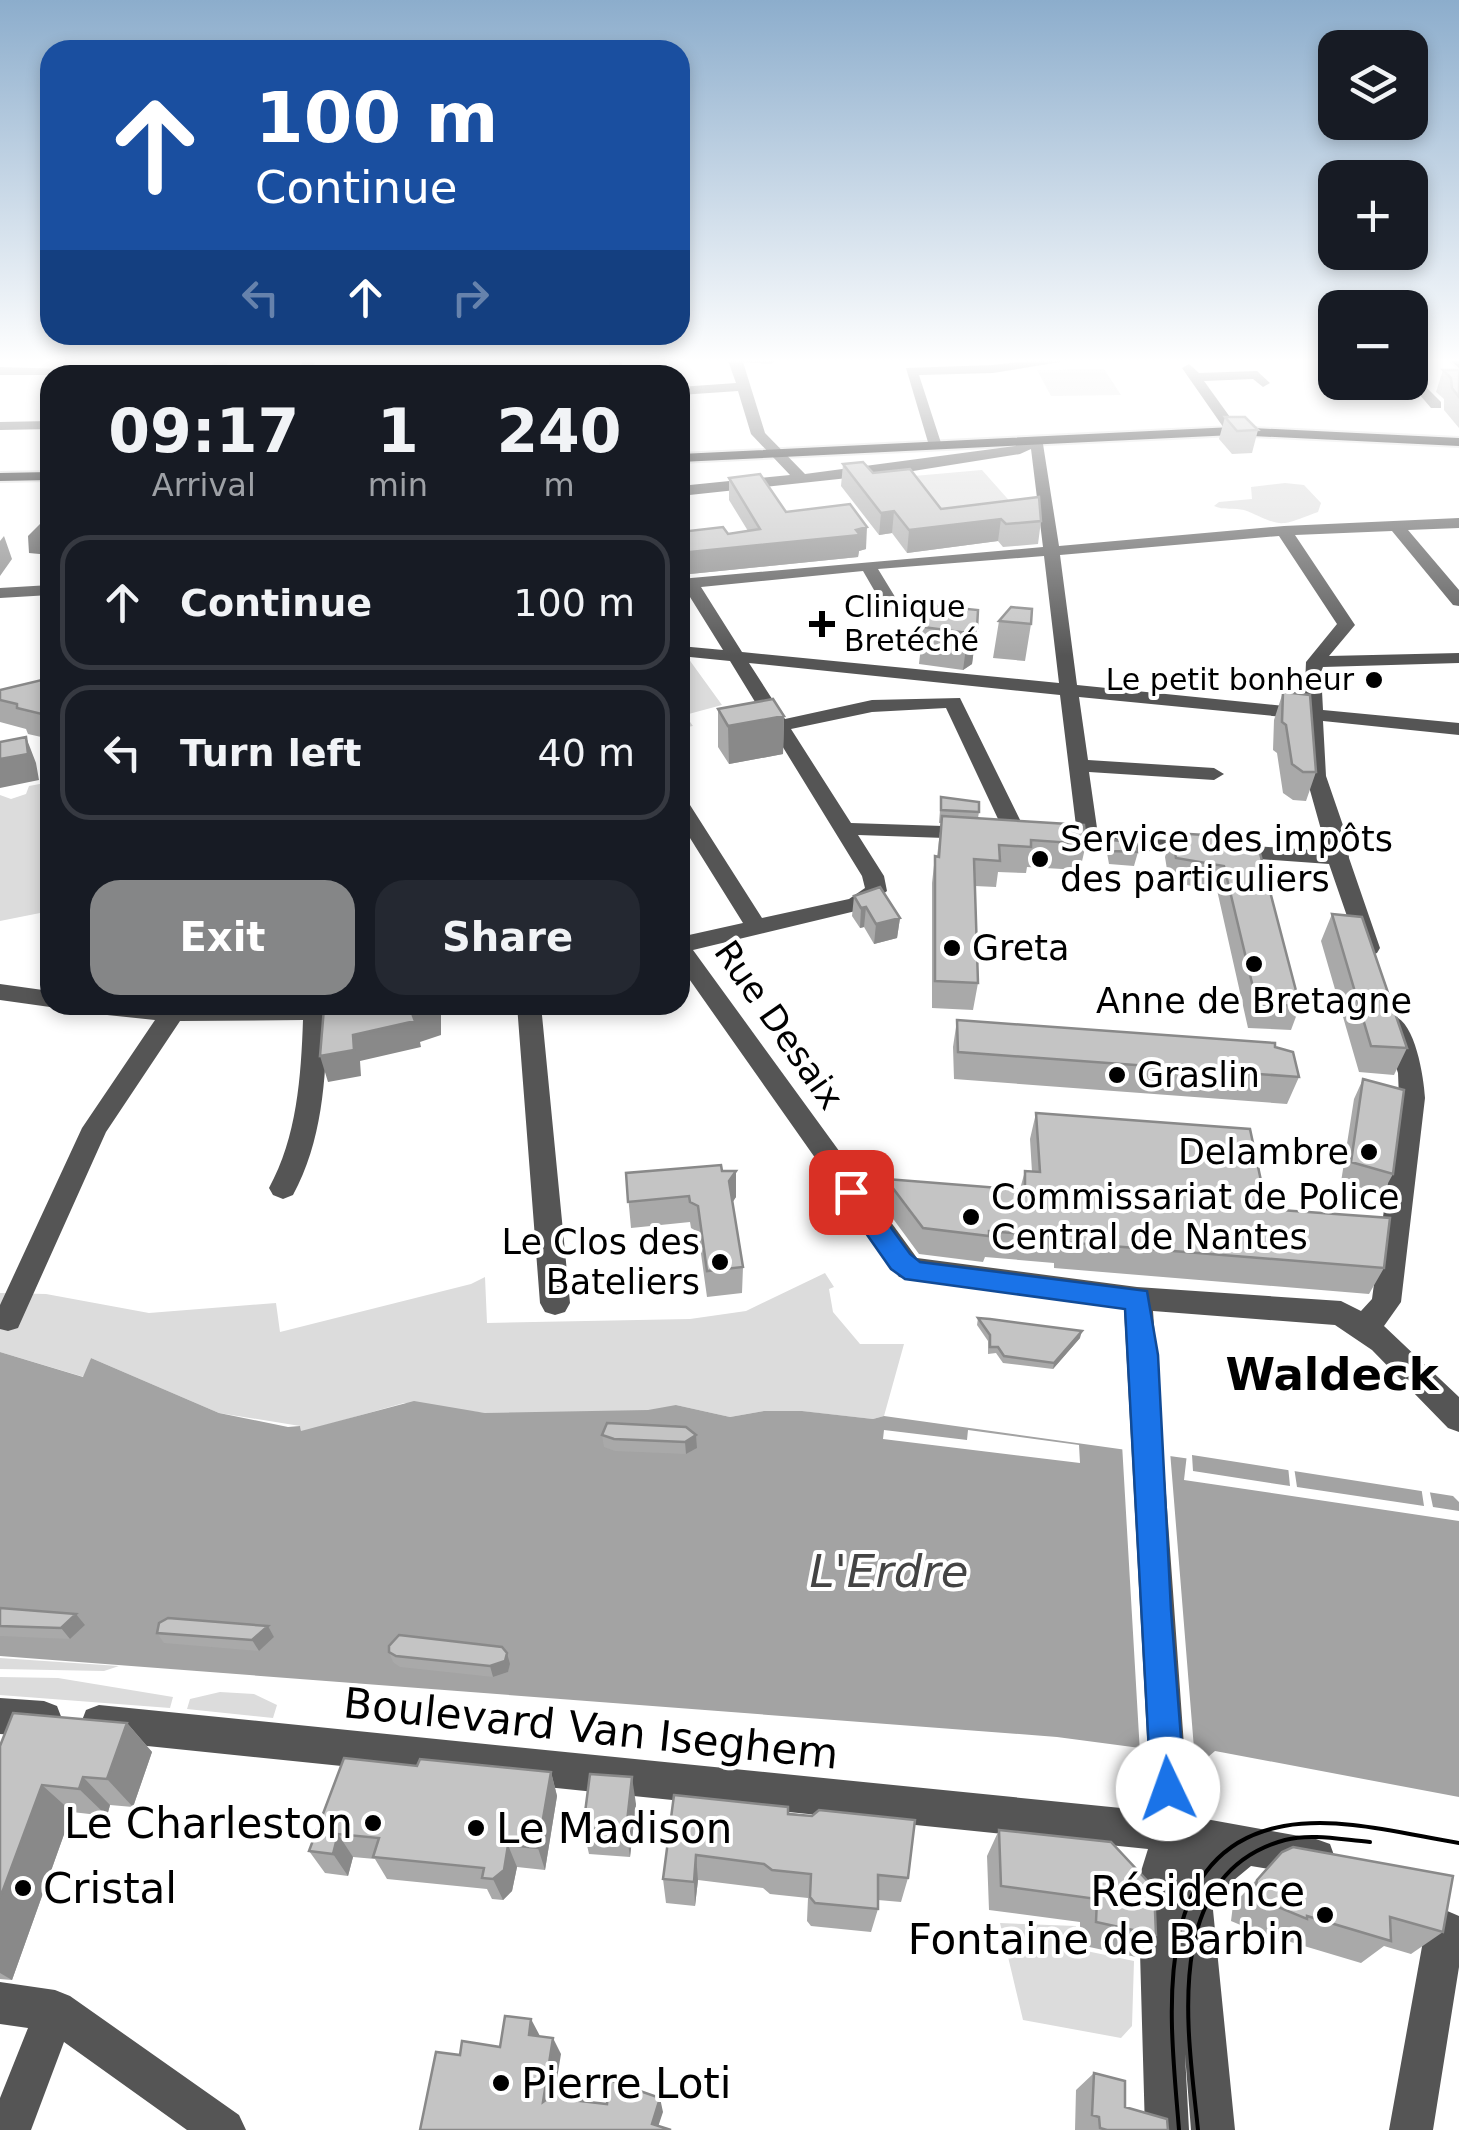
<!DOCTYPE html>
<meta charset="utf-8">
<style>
body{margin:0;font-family:"DejaVu Sans",sans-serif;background:#242831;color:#f1f3f6;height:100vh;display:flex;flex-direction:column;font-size:38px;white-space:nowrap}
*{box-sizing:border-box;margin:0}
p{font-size:32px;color:#9ea1a6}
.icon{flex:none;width:55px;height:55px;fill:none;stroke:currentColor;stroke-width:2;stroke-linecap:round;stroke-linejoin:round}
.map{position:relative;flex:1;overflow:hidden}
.drawer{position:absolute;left:40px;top:365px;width:650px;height:650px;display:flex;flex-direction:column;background:#171b24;border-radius:30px;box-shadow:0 5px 15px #0003}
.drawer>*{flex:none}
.guide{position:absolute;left:40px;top:40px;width:650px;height:305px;border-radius:30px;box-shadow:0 5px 15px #0003;background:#1a4fa0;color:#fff;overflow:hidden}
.buttons{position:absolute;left:1318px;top:30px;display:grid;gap:20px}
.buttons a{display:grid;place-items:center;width:110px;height:110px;border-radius:20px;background:#171b24;box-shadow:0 5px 15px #0003;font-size:50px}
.pin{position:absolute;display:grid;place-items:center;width:85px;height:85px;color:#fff;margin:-42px;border-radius:20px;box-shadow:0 5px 15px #0006}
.me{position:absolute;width:110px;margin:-55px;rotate:357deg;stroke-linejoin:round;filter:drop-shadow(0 0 8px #0008)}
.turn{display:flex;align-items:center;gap:35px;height:210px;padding:0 50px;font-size:45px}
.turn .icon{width:130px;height:130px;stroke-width:2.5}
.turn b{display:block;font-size:70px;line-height:85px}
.lanes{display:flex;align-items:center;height:95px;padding:0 50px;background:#0003;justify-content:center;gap:50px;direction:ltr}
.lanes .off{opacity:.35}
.eta{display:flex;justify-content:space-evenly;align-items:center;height:170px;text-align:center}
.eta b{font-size:60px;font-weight:700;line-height:70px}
.action{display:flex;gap:20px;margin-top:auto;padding:20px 50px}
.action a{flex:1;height:115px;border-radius:30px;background:#858687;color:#fff;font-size:40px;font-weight:700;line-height:115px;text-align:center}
.action a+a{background:#242831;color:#f1f3f6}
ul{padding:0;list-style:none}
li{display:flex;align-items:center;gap:30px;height:135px;margin:0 20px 15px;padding:0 30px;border:5px solid #363941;border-radius:30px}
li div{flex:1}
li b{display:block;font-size:38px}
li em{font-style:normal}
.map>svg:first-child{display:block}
</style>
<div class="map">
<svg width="1459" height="2130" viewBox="0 0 1459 2130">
<rect width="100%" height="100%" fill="#fff"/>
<path fill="#dcdcdc" d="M1104,369L1121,395L1051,396L1037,370Z
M982,470L1014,506L900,520L868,480Z
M1285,483L1304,485L1321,503L1318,512C1279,526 1285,528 1247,511C1237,507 1224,511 1214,506L1219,502L1252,499L1251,487Z
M680,657L688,658L722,705L685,715L693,726L682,728Z
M45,783L50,790V911L0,921V795L11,799L26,794L29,786Z
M825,1273L834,1287L829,1289L833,1312L860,1344H904L884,1416L873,1419L801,1411H764L730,1417L676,1405L675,1412L485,1413L404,1403L301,1432L300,1426L219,1413L91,1358L84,1377L0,1352V1293L46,1294L149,1313L276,1303L280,1332L471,1284L485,1277L487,1323L690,1319L746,1311Z
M0,1658L119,1666L104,1671L0,1669Z
M0,1677L58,1678L173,1697L170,1708L0,1695Z
M220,1692L254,1694L277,1705L273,1718L187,1709L190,1699Z
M1000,1923L1076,1926L1077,1949L1134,1961L1132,2026L1121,2038L1023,2020Z"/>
<path fill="#a3a3a3" d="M0,1352L83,1377L91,1358L219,1413L288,1427L300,1426L301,1431L414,1401L485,1413L648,1410L676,1405L730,1417L764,1411H802L873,1419L884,1416L1191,1459L1192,1455L1453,1496L1459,1502V1797L1215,1751L1208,1757L1057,1737L0,1656Z"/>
<path fill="#fff" d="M884,1430L967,1440L968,1430L1079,1445L1080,1463L883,1439Z
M1122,1444L1170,1451L1195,1761L1140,1753Z
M1187,1454L1192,1455L1193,1471L1290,1486L1288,1466L1294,1467L1297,1487L1424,1506L1421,1486L1429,1488L1433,1507L1459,1511V1521L1184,1480Z"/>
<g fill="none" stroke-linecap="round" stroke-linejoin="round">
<g stroke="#dbdbdb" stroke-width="4">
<path id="major" d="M1448,358H1459V368Z
M1233,427L1459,438V446L1233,435L680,462V454Z
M50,472V480L0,481V473Z"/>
</g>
<path fill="#555" fill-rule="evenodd" d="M220,358H234L215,375H200Z
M609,358H621L623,375H609Z
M727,358L777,360L771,364L743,362L765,433L805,474L1015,446L1028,438L1043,444L1059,546L1284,526L1459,518V528L1408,530L1459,590V606L1453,605L1392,531L1295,535L1355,625L1329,656L1459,653V663L1323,667L1321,672L1323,710L1459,723V735L1323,721L1326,776L1347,837L1349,858L1380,948L1377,953L1369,956L1358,948L1329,864L1066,845L1062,840L1066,835L1077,834L1060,695L749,663L785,719L872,700L960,698L1028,836L1017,842L1006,836L946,708L872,712L791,729L851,823L974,827L985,833L974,839L858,835L884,876L887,891L864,909L693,950L917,1258L1137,1287L1341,1301L1361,1311L1372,1299L1399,1098L1398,1073L1382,1024L1394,1016C1415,1022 1424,1077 1425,1098L1401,1302L1384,1326L1459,1397V1432L1448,1428L1372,1350L1335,1325L1153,1311L1189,1816L1316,1839L1330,1844L1335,1858L1330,1872L1316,1877L1251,1866L1228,1885L1213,1910L1235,2130H1191L1185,2054L1189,2130H1145L1138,1881L1148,1849L99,1741L86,1736L81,1723L86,1710L99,1705L1151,1811L1124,1309L899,1277L680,966V937L743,923L680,822V799L690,805L762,918L849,899L865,888L862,876L730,661L680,656V646L723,650L685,589H680V579L1043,547L1031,449L1020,454L913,471L680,496V486L790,475L751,434L738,391L680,395V387L736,383ZM1279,536L1337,624L1306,662L1304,708L1077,685L1060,555ZM1044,556L1059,683L742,652L701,587L863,571L885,609L891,610L900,605L878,569ZM1079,697L1304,719L1306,776L1327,851L1098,835L1089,772L1214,780L1224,774L1214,768L1088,760Z
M1050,358H1085L993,373L919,375L942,446L930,449L906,368L993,365Z
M304,360L315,363L309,375H295Z
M1189,364L1199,373L1257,371L1270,383L1263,387L1253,379L1204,381L1240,431L1238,434H1228L1182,368Z
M367,365L439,371L446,375L362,372V366Z
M0,367L131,371L138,375H0Z
M1410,371L1441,402V408H1431L1409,382Z
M50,421V429L0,430V422Z
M50,514V529L43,545H50V555L29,553L28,536Z
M50,585V595L0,598V588Z
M0,984L50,991V1005H58L50,1007L0,1000Z
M76,1005H415L411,1011L377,1018L327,1019C326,1080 322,1142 293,1195L283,1199L273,1195L269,1188C297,1137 301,1077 303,1020L180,1021L106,1132L18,1328L8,1331L0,1329V1305L82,1128L155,1020L88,1013Z
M517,1005H541L570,1303L565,1312L555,1315L545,1312L540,1303Z
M0,1698L44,1701L57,1706L62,1719L57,1732L44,1737L0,1734Z
M1445,1910L1459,1916V1967L1433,2130H1389L1425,1930L1431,1916Z
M0,1982L55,1990L70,1996L239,2115L246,2130H187L64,2042L31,2130H0V2098L28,2028L0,2024Z"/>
<use href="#major" fill="#000" fill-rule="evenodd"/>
<path stroke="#000" stroke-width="4" d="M1179,2130C1171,2025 1145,1851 1284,1826C1341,1816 1404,1834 1459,1843
M1198,2130C1188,2032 1160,1874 1285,1840C1312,1833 1343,1840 1370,1842"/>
</g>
<path fill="#a9a9a9" d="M1322,358H1335V367H1329Z
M447,362L480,368L474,375H436L435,366Z
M1443,370H1459V428L1444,410V399L1436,392Z
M1225,417L1258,430L1252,453L1232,454L1219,439Z
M843,464L873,473L941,509L1041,521L1038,544L1003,547L998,541L907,553L892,533L879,535L841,486Z
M729,478L786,512L866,549L859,551L858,557L680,575V553L728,534L748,531L729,500Z
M978,610L972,664L963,670L919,664L923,627Z
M999,621L1031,624L1025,661L993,658Z
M50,678V739L28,734L26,729L0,722V690Z
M1283,692L1316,772L1306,801L1293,800L1283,793L1277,753L1273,750L1274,720Z
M718,709L784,716L783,754L729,764L718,747Z
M941,797L979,812L978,818L1086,844L1080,870L1027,867L1026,873L998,872L996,887L975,886L978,983L973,1010L932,1008V883L935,856L937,857L941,823H939Z
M1172,833L1256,838L1300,1006L1291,1030L1248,1028L1217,890L1169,882L1165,857Z
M1110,840L1138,852L1134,866L1109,864L1107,853Z
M854,896L900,918L897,938L874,944L864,927L860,928L852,916Z
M1332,914L1407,1048L1394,1075L1359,1072L1321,941Z
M957,1020L1275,1047L1299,1077L1287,1104L954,1079L953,1047Z
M1363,1079L1393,1174L1382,1194L1341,1182L1354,1099Z
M1036,1113L1267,1209L1384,1268L1369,1294L1054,1268V1263L985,1257L983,1262L919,1254L883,1205L886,1179L1020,1189L1025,1171L1032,1172L1030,1139Z
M722,1171L736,1197L732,1203L743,1267L742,1293L707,1297L698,1232L691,1228L690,1222L631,1228L626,1173Z
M978,1318L1080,1338L1053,1369L1003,1363L996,1353L988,1354V1341L977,1325Z
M602,1435H696L697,1448L686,1454L615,1451L604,1447Z
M0,1608L76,1614L85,1625L70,1639L0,1636Z
M268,1626L274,1637L259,1651L164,1643L157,1633Z
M389,1652L510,1664L508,1672L493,1677L400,1667L393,1662Z
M127,1723L152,1752L133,1807L110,1805L107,1816L72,1812L12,1980L0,1979V1746Z
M417,1766L551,1772L557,1796L545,1870L517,1867L512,1891L503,1900L492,1899L487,1889L387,1879L375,1859L353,1857L348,1876L325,1873L309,1851Z
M674,1795L812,1816L908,1878L901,1902L878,1900V1909L871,1932L811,1926L807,1921L808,1898L770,1894L763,1888L698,1880L695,1906L666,1903L663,1879Z
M636,1804L630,1857L589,1854L583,1828Z
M999,1830L1156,1935L1136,1957L1080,1945V1922L989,1910L987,1856Z
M1282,1852L1443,1932L1411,1954L1384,1946L1361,1963L1284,1940L1281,1942L1231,1921L1233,1905Z
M1094,2073L1125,2107L1168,2130H1075L1076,2090Z"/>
<path fill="#898989" d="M473,358H479L480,368L474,375H467L466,365Z
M894,511L892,533L879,535L881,513Z
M1001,519L998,541L907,553L909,530Z
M867,527L866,549L859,551L858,557L680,575V553L856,530Z
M4,536L12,559L0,576V541Z
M977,628L972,664L963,670L968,633Z
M784,716L783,754L729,764L728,726Z
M26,737L36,763L39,780L0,788V759Z
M866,907L864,927L860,928L861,908Z
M900,918L897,938L874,944L876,924Z
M436,1005H440L441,1009V1035L420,1042L421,1047L360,1061L361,1076L328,1082L320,1056L353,1035L373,1030L413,1016Z
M736,1171V1197L729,1207V1181Z
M1082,1331L1080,1338L1053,1369L1054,1363Z
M696,1435L697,1448L686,1454L685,1442Z
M76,1614L85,1625L70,1639L61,1628Z
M268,1626L274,1637L259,1651L252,1640Z
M507,1653L510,1664L508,1672L493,1677L490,1666Z
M127,1723L152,1752L133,1807L107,1779Z
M551,1772L557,1796L545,1870L538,1848Z
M83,1777L110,1805L107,1816L79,1789Z
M632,1777L636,1804L630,1857L626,1831Z
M42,1785L72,1812L12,1980L0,1973V1898Z
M338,1834L353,1857L348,1876L333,1854Z
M508,1845L517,1867L512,1891L503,1900L493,1879Z
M696,1855L698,1880L695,1906L694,1882Z
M531,2019L540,2036L529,2035Z
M553,2038L561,2054L551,2116L543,2102Z
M579,2076L585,2091V2115L579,2101Z
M660,2098L663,2112L657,2130L652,2124Z"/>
<path fill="#c4c4c4" stroke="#898989" stroke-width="2.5" d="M446,358H473L466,365L435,366L447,362Z
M1443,370H1459V397L1452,388L1451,378Z
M1225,417H1245L1258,430L1237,431Z
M863,462L873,473L910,469L941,509L1039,497L1041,521L1006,524L1001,519L909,530L894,511L881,513L843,464Z
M760,474L786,512L850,504L867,527L856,530L860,535L680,553V532L723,527L728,534L760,529L729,478Z
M928,605L978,610L977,628L968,633L923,627Z
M1011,607L1032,609L1031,624L999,621Z
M50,678V716L17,708V704L0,700V690Z
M1283,692L1310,695L1316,772H1303L1292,764L1286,725L1282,722Z
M773,699L784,716L728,726L718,709Z
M26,737L28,754L0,759V742Z
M941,797L979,802V812L941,810Z
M942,816L1084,825L1086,844L1031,840V847L999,845L1000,861L974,859L978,983L935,981V856L939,857Z
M1172,833L1256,838L1300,1006L1257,1004L1224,866L1176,858Z
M1110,840L1136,842L1138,852L1112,851Z
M880,887L900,918L876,924L866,907L861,908L854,896Z
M1332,914L1362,917L1407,1048L1371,1046Z
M342,1005H367L368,1011L393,1005H436V1009L413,1016L415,1021L353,1035L354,1050L320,1056L324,1008Z
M957,1020L1275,1043V1047L1293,1052L1299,1077L958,1052Z
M1363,1079L1404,1090L1393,1174L1351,1162Z
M1036,1113L1250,1129L1267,1209L1390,1218L1384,1268L1062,1242L1061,1237L989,1231V1236L923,1228L886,1179L1025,1190V1171L1040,1172Z
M721,1165L722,1171H736L729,1181L743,1267L707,1271L698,1206L690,1202L689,1196L628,1202L626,1173Z
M978,1318L990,1319L1082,1331L1054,1363L1004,1356L998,1347H990V1335Z
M607,1423L686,1427L696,1435L685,1442L614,1439L602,1435Z
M0,1608L76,1614L61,1628L0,1626Z
M168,1618L268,1626L252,1640L157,1633L159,1623Z
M399,1635L502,1647L507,1653L505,1661L490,1666L396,1656L389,1652V1646Z
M13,1713L127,1723L107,1779L83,1777L79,1789L42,1785L0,1898V1746Z
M344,1758L417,1766L420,1759L551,1772L538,1848L508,1845L504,1870L493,1879L482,1878L484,1868L373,1857L379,1838L338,1834L333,1854L309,1851Z
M590,1774L632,1777L626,1831L583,1828Z
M674,1795L788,1807V1814L812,1816L819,1810L915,1820L908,1878L878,1875V1909L815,1903L810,1897L811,1874L772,1870L764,1864L696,1855L694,1882L663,1879Z
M999,1830L1111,1842L1154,1888L1156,1935L1096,1922L1097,1899L1001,1886Z
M1293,1847L1453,1876L1443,1932L1390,1917L1391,1941L1307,1916V1919L1254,1897L1257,1880L1282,1852Z
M505,2016L531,2019L529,2035L553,2038L543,2102L579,2076V2101L607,2104L609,2080L660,2098L652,2124L671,2130H420L436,2052L460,2055L462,2041L500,2047Z
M1094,2073L1125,2081V2107L1167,2119L1168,2130H1107L1100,2128L1099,2117L1092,2115Z"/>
<linearGradient id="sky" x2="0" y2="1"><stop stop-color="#8cadcc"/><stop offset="0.55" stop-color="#fff"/><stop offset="1" stop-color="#fff" stop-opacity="0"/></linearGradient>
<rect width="1459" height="656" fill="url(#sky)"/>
<path fill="#1a73e8" stroke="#114b97" stroke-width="2.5" d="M851,1182L860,1185L910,1254L920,1262L1147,1291L1158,1355L1171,1610L1185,1789L1180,1801L1168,1806L1156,1801L1151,1789L1125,1309L905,1279L891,1269L842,1199L839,1192L842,1185Z"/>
<g fill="#000" stroke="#fff" stroke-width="4">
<path d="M817 609h10v10h10v10h-10v10h-10v-10h-10v-10h10z"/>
<circle cx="1374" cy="680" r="10"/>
<circle cx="1040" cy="859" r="10"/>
<circle cx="952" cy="948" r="10"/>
<circle cx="1254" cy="964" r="10"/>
<circle cx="1117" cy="1075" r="10"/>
<circle cx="1369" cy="1152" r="10"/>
<circle cx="971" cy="1217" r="10"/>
<circle cx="720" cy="1262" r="10"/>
<circle cx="373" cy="1823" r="10"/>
<circle cx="476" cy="1828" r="10"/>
<circle cx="23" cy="1888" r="10"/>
<circle cx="1325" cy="1915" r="10"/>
<circle cx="501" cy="2083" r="10"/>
</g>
<g text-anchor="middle" stroke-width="8" stroke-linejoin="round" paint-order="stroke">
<g font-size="30" fill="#000" stroke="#fff" text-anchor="start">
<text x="844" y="617">Clinique<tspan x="844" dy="34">Bretéché</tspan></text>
<text x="1354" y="690" text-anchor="end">Le petit bonheur</text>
</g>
<g font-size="35" fill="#000" stroke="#fff" text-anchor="start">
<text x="1060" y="851">Service des impôts<tspan x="1060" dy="40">des particuliers</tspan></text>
<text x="972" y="960">Greta</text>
<text x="1254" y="1013" text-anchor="middle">Anne de Bretagne</text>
<text x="1137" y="1087">Graslin</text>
<text x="1349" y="1164" text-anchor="end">Delambre</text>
<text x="991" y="1209">Commissariat de Police<tspan x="991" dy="40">Central de Nantes</tspan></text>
<text x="700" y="1254" text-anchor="end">Le Clos des<tspan x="700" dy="40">Bateliers</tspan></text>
</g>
<g font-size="35" fill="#000" stroke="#fff">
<text transform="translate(779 1025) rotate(55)" y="12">Rue Desaix</text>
</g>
<g font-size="42" fill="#000" stroke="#fff">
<text transform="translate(591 1728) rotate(6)" y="15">Boulevard Van Iseghem</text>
</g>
<g font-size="42" fill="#000" stroke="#fff" text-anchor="start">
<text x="353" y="1838" text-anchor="end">Le Charleston</text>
<text x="496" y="1843">Le Madison</text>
<text x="43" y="1903">Cristal</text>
<text x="1305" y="1906" text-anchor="end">Résidence<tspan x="1305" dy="48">Fontaine de Barbin</tspan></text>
<text x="521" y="2098">Pierre Loti</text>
</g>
<g font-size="45" font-weight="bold" fill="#000" stroke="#fff">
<text x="1332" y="1390">Waldeck</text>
</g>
<g font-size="45" font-style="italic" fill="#444" stroke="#fff">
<text x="889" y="1587">L'Erdre</text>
</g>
</g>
</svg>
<div class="buttons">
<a><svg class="icon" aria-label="layers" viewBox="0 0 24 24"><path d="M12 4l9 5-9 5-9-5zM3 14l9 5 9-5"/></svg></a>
<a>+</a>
<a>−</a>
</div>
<div class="pin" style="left:851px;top:1192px;background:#d93025"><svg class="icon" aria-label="arrive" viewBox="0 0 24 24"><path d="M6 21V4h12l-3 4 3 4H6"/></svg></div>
<svg class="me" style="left:1168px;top:1789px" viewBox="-20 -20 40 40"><circle r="19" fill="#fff"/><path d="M0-13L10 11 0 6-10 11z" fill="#1a73e8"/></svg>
<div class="guide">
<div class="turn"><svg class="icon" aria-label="ahead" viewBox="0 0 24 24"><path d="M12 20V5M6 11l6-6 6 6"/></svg><div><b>100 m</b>Continue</div></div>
<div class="lanes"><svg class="icon off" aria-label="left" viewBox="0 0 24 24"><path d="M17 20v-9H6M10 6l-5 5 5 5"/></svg><svg class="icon" aria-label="ahead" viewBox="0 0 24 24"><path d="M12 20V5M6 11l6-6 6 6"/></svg><svg class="icon off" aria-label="right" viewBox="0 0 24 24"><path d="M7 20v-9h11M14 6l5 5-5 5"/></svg></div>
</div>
<section class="drawer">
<div class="eta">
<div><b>09:17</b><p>Arrival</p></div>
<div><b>1</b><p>min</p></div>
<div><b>240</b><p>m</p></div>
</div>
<ul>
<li><svg class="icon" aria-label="ahead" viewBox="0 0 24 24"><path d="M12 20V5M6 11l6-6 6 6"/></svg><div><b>Continue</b></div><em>100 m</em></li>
<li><svg class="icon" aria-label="left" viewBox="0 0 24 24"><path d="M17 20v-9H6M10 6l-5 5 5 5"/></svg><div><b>Turn left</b></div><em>40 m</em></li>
</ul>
<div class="action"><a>Exit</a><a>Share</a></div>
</section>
</div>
